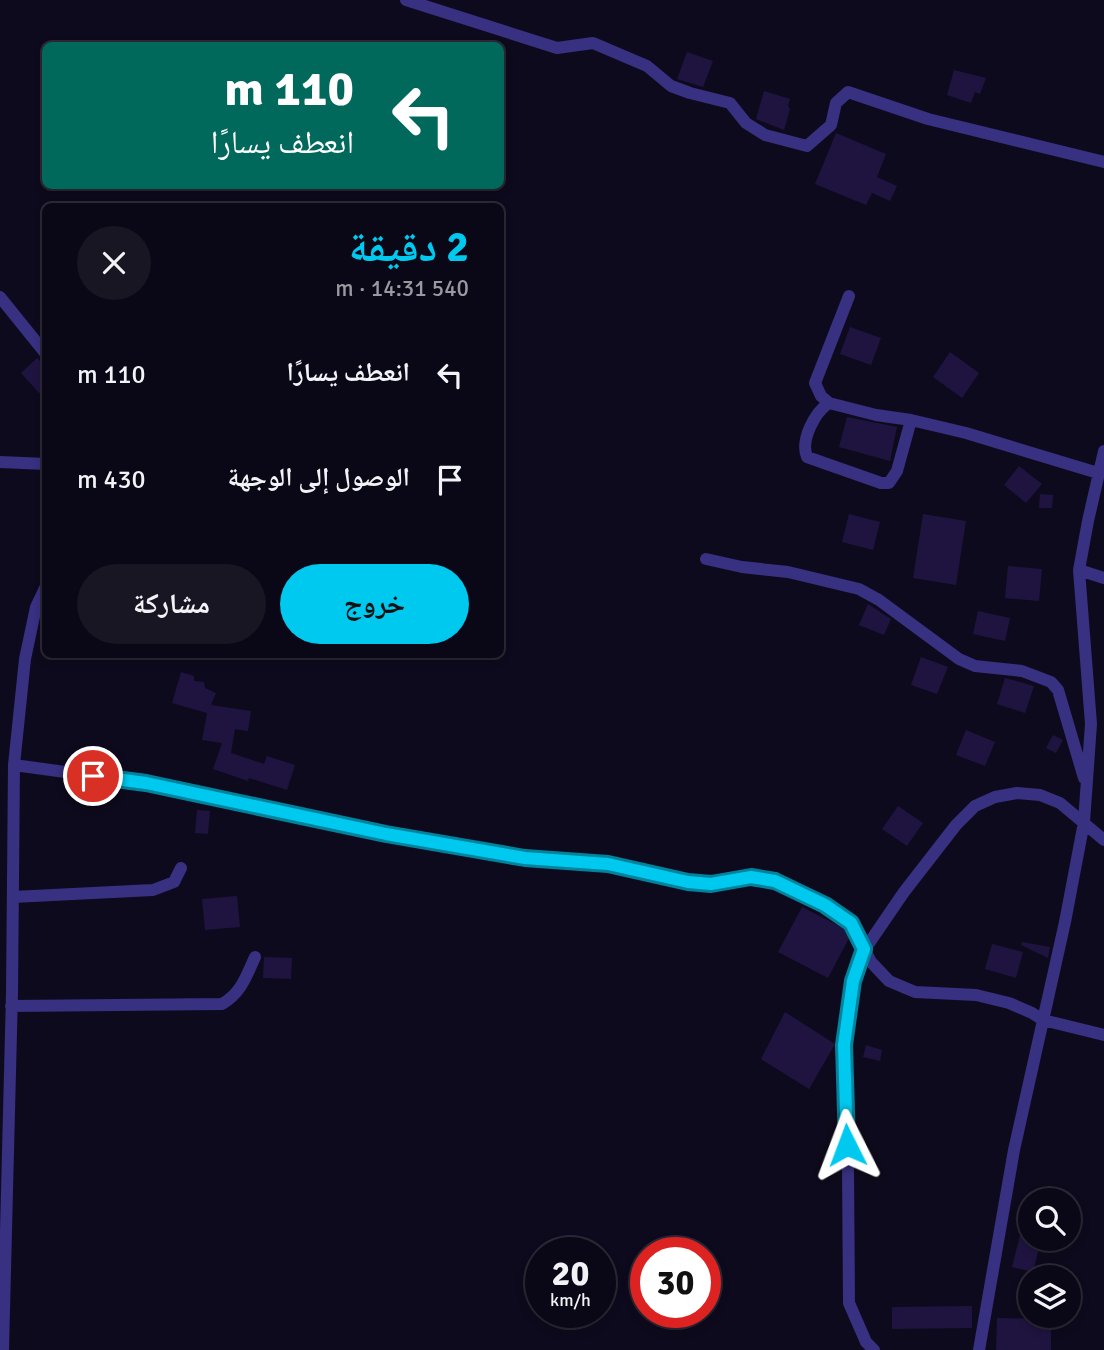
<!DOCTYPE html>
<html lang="ar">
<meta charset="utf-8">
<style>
body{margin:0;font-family:Signika,"Noto Naskh Arabic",sans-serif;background:#181623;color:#f1f3f6;direction:rtl;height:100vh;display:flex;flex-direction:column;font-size:26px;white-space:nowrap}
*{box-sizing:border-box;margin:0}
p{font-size:23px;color:#999aa1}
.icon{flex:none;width:38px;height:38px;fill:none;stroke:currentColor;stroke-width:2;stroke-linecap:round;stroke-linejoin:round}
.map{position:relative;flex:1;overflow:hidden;direction:ltr}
.details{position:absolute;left:42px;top:203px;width:462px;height:455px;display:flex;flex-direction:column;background:#0a0816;border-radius:10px;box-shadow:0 4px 10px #0003,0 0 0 2px #2a2935;direction:rtl}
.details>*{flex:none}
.top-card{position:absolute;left:42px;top:42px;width:462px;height:147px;border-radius:10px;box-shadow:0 4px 10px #0003,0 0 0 2px #2a2935;direction:rtl;background:#00695c;color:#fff;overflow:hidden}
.buttons{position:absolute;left:1018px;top:1188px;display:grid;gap:14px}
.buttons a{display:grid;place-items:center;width:63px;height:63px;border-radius:50%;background:#0a0816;box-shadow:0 4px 10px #0003,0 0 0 2px #2a2935;font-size:35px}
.speed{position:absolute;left:525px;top:1237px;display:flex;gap:14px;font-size:35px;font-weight:700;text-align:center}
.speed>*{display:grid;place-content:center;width:91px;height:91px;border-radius:50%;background:#0a0816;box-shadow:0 4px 10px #0003,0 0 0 2px #2a2935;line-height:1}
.speed small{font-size:18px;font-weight:400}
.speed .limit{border:10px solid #d22;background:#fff;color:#111}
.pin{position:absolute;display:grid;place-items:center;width:60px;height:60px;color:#fff;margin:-30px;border:4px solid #fff;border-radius:50%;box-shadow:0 2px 7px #0007}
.me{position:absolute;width:77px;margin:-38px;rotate:357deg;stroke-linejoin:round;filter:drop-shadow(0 0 5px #0008)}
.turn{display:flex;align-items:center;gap:24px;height:147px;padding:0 35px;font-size:32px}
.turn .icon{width:91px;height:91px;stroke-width:2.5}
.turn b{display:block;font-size:49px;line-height:60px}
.round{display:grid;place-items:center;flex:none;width:74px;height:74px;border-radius:37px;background:#181623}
.headline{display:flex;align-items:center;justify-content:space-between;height:119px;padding:0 35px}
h1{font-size:42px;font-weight:800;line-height:52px;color:#00c9f0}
.action{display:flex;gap:14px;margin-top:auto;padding:14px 35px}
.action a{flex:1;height:80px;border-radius:42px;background:#00c9f0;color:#111;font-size:28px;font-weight:800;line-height:80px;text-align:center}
.action a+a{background:#181623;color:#f1f3f6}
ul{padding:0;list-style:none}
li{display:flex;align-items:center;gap:21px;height:105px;padding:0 35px}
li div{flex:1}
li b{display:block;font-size:26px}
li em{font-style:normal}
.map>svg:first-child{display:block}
</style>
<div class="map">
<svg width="1104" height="1350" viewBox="0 0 1104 1350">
<rect width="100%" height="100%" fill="#0e0a1d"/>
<path fill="#1f143f" d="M687,52L713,61L703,87L677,79Z
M954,70L986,78L980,94L975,92L971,103L947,95Z
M764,91L790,99L788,106L790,109L784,130L756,119Z
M836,133L886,154L877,177L897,186L890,201L872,193L866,205L815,184Z
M850,327L881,338L871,365L840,354Z
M950,352L979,373L962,398L933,377Z
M37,358L46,367V387L39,393L21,373Z
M847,417L897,427L890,461L839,447Z
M1019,466L1042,484L1026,503L1004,485Z
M1040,494L1053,495L1052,508H1039Z
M849,514L880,522L873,550L842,542Z
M923,514L966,521L956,585L913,578Z
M1008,566L1042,569L1039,601L1005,598Z
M868,604L891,619L884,635L859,625Z
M978,611L1010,618L1005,641L973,634Z
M921,657L948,667L937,694L911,685Z
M181,672L194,676V681L204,682L205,688L216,693L211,705L251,711L248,731L235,729L231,753L264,764L267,756L295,765L287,790L249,778L248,781L213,769L222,743L202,740L207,713L172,703Z
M1005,678L1034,686L1025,713L997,704Z
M966,730L995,742L985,766L956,755Z
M1053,735L1063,740L1056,753L1046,748Z
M898,806L923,823L907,846L882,829Z
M197,810L210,811L208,834L195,833Z
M237,896L240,927L205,930L202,899Z
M802,907L843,928L849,938L828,978L778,952Z
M1022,942L1050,947L1048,958L1021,945Z
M992,944L1023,952L1016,978L985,969Z
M264,957L292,958L291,979L263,978Z
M785,1012L835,1044L809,1089L761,1059Z
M866,1045L882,1050L880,1061L863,1057Z
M1021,1231L1031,1233V1239H1033L1031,1246L1039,1248L1033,1272L1012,1267Z
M972,1306V1328L892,1329V1307Z
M997,1318L1051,1319V1350H996Z"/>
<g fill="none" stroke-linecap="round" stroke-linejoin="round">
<path stroke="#383080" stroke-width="12" d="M406,0L557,48L593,43L647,66L671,86L690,93L730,103L746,123L765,135L807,146L831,125L836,103L848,92L928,119L1104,162
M849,296L815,383L821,396L829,403L876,415L911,420L966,433L1098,473
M0,297L46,354
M829,403C815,412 800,440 807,457L881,483H889L897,471L911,420
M0,462L46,464
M706,559L742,567L788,572L859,589L879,600L959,659L975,666L1022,671L1051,682L1058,690L1084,778
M1079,570L1104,578
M14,765L146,783L386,834L525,858L608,864L688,882L711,884L751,877L775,881L825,905L851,923L871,962L889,981L915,992L976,995L1009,1003L1032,1013L1043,1020L1104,1035
M13,897L153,890L174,882L181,868
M11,1006L222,1004C241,993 246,977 255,957
M3,1350L12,993L14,765L25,659L36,607L46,586
M874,1350L866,1342L849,1303L848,1169L844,1045L853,981L865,949L904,892L956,825L975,806L995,797L1017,793L1040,795L1060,803L1104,840
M979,1350L1014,1150L1065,922L1084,822L1091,724L1079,570L1088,521L1104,451"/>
</g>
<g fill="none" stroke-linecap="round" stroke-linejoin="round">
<g stroke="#00839c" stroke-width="18">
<path id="route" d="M93,776L146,783L386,834L525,858L608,864L688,882L711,884L751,877L775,881L825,905L851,923L864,949L853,981L844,1045L847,1145"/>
</g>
<use href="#route" stroke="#00c9f0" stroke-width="12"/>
</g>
</svg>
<div class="buttons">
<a><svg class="icon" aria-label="search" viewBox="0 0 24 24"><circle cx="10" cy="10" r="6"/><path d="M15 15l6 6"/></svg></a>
<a><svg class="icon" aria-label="layers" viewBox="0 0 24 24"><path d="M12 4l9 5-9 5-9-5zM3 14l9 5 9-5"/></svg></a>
</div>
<div class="speed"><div>20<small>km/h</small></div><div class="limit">30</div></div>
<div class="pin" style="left:93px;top:776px;background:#d93025"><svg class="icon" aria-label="arrive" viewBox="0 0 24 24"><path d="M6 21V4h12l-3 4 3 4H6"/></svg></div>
<svg class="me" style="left:847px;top:1145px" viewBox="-20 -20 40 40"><path d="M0-17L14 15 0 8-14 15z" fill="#00c9f0" stroke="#fff" stroke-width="4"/></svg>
<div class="top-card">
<div class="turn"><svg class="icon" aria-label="left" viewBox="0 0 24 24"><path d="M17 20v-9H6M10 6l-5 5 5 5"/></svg><div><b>110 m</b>انعطف يسارًا</div></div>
</div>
<section class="details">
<div class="headline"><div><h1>2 دقيقة</h1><p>540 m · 14:31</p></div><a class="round"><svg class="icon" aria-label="close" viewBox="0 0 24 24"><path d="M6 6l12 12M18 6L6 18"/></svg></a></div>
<ul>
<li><svg class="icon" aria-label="left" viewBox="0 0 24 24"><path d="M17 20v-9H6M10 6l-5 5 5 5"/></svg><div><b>انعطف يسارًا</b></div><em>110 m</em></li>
<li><svg class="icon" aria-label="arrive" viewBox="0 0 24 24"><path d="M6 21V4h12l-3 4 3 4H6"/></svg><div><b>الوصول إلى الوجهة</b></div><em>430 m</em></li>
</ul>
<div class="action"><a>خروج</a><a>مشاركة</a></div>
</section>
</div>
